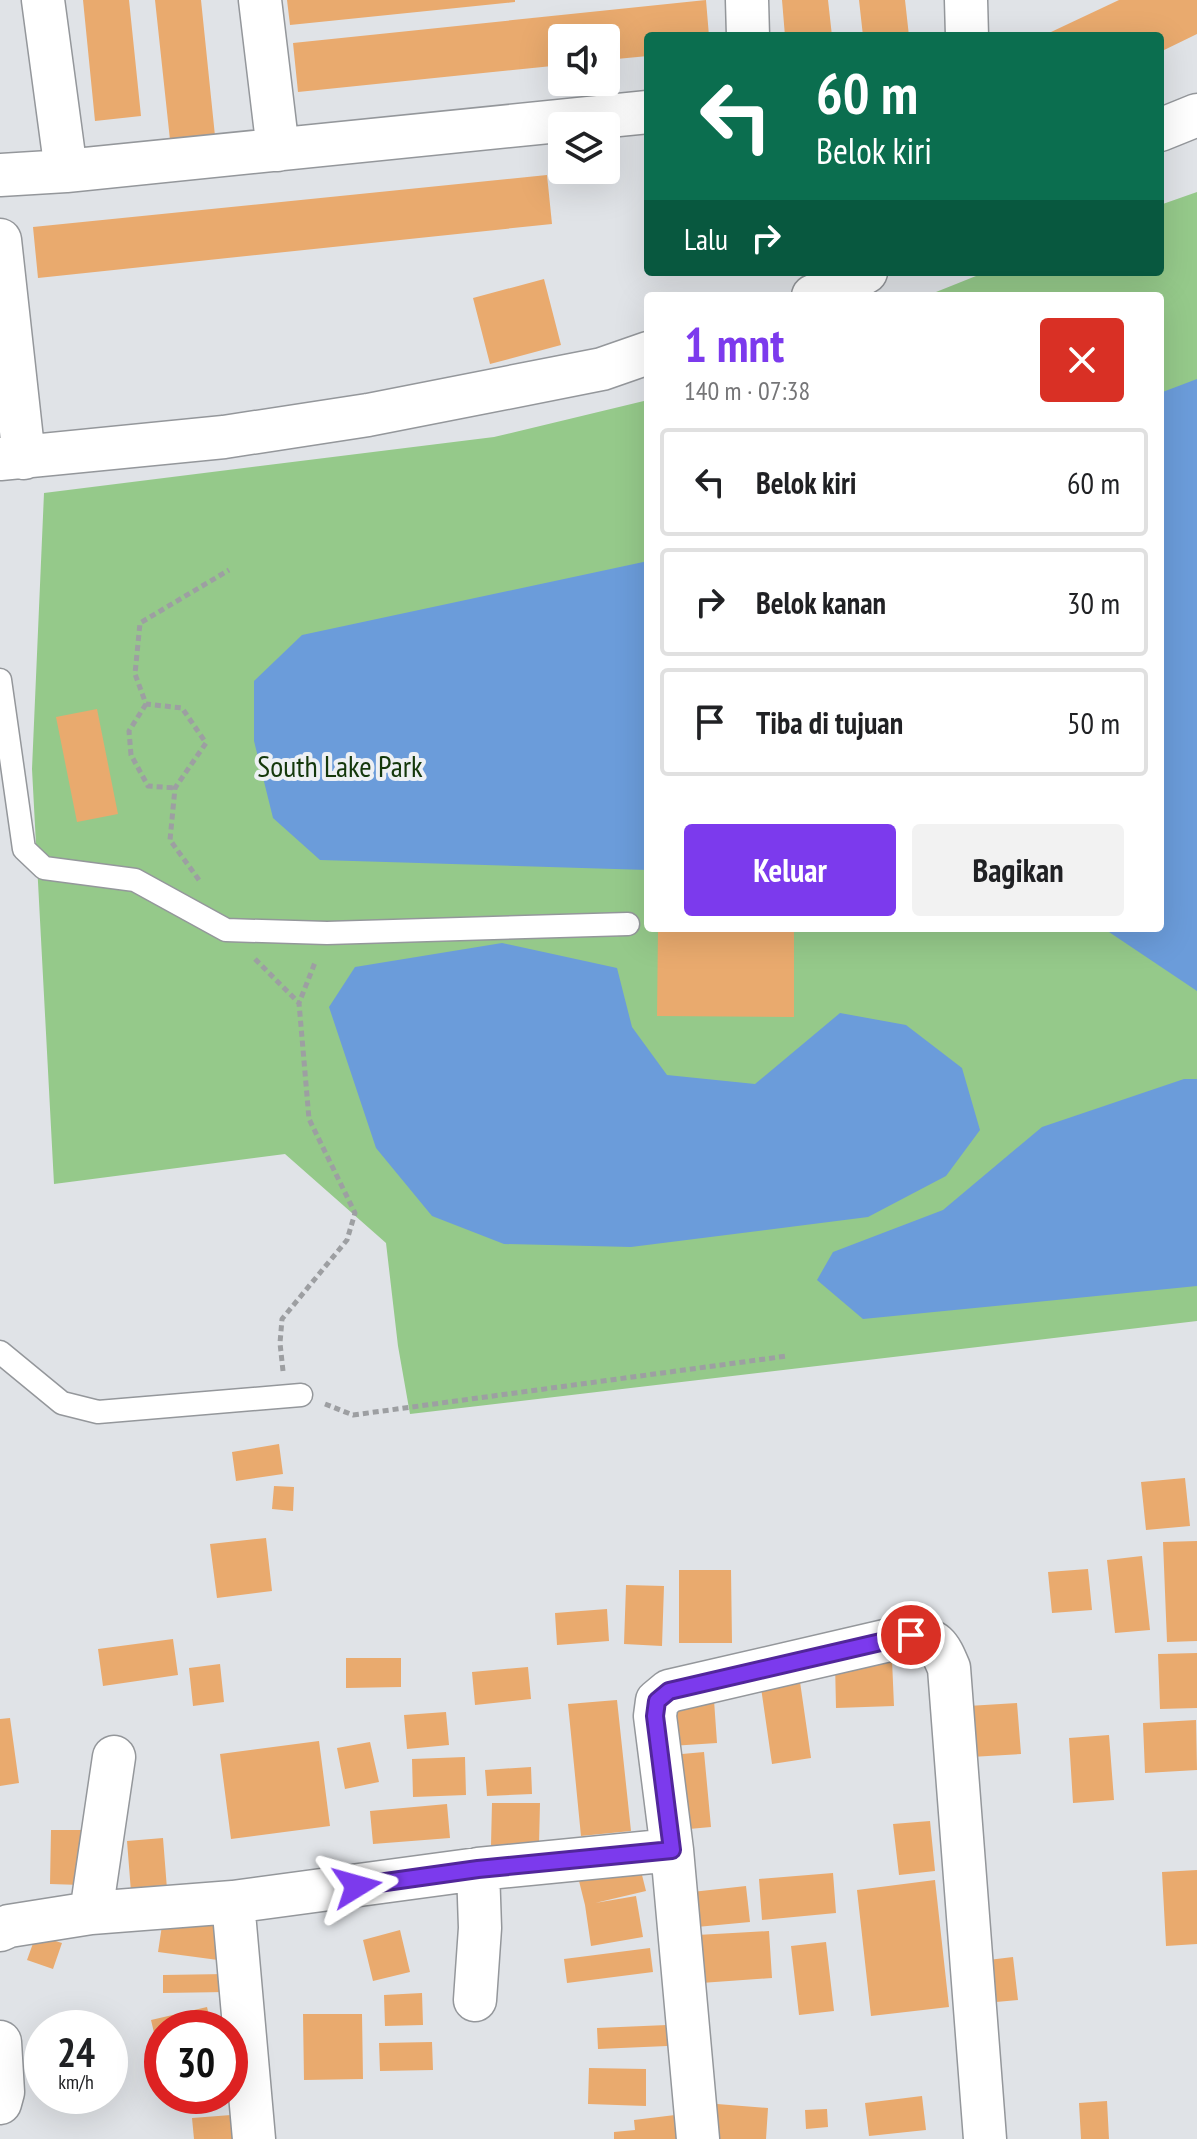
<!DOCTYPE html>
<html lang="id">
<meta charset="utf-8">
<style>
body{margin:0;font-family:"PT Sans Narrow",sans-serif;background:#f2f2f2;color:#202124;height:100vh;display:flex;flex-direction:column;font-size:30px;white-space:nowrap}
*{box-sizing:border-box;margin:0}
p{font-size:26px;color:#757577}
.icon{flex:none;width:44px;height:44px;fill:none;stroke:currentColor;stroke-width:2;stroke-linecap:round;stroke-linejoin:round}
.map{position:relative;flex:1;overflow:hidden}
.details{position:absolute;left:644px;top:292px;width:520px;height:640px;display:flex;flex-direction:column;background:#fff;border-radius:8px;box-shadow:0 8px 32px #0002}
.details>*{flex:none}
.guide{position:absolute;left:644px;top:32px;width:520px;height:244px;border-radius:8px;box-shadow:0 8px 32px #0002;background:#0b6e4f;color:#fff;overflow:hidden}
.controls{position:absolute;left:548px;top:24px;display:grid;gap:16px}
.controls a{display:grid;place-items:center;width:72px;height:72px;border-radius:8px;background:#fff;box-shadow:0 8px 32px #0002;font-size:40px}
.speed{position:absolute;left:24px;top:2010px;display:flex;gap:16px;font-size:40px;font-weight:700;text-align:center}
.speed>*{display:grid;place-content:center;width:104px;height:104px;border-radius:50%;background:#fff;box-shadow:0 8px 32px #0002;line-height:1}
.speed small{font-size:20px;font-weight:400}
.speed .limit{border:12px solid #d22;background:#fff;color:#111}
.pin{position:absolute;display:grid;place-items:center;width:68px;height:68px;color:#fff;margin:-34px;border:4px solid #fff;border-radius:50%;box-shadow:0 2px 8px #0007}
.me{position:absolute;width:88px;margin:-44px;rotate:82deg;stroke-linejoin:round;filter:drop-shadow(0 0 6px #0008)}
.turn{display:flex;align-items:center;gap:28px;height:168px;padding:0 40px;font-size:36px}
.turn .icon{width:104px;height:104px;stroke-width:2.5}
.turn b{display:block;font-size:56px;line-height:68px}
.then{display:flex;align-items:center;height:76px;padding:0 40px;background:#0003;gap:16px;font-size:30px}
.round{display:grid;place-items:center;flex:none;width:84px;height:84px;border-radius:8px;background:#f2f2f2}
.head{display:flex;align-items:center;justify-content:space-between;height:136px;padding:0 40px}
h1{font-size:48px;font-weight:700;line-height:60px;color:#7c3aed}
.action{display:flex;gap:16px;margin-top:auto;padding:16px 40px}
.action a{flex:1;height:92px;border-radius:8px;background:#7c3aed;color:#fff;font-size:32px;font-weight:700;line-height:92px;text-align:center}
.action a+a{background:#f2f2f2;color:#202124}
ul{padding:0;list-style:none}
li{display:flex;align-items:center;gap:24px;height:108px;margin:0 16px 12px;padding:0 24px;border:4px solid #e0e0e0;border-radius:8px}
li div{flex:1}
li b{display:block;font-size:30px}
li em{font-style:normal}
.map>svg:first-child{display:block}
</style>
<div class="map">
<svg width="1197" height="2139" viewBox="0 0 1197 2139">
<rect width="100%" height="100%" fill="#e0e3e7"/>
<path fill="#95c98a" d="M1197,192V1321L410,1414L398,1346L386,1243L285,1154L54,1184L32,769L44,493L494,437L648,400V928H1160V296H926L986,272H1160V205Z"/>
<path fill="#6b9cda" d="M1197,379V991L1103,928H1160V393Z
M648,561V870L320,860L273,818L254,741V681L302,635Z
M502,943L617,968L632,1027L667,1075L755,1084L840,1013L906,1025L962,1068L980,1130L946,1176L868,1217L631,1247L504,1244L432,1216L376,1148L329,1007L355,967Z
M1184,1079H1197V1286L863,1319L817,1280L833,1252L943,1210L1042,1127Z"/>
<path fill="#e9aa6e" d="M83,0H129L141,116L95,121Z
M155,0H201L215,136L170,140Z
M287,0H515V2L290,25Z
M706,0L709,36H648V56L606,60V38H562V65L298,92L293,43Z
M782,0H828L832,36H785Z
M859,0H905L909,36H863Z
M1119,0H1197V34L1160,52V36H1053L1051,32Z
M547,175L552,224L38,278L33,227Z
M544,279L561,345L490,364L473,298Z
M97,709L118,814L77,822L56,717Z
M658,928H794V1017L657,1016Z
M279,1444L283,1474L236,1481L232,1452Z
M1185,1478L1190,1526L1146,1530L1141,1482Z
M274,1486L294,1487L293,1511L272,1509Z
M266,1538L272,1591L217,1598L210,1544Z
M1197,1541V1641L1167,1642L1163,1542Z
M1142,1556L1150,1630L1115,1633L1107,1560Z
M1088,1569L1092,1610L1052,1613L1048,1572Z
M679,1570H731L732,1643H679Z
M626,1585L664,1586L662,1646L624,1644Z
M607,1609L609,1641L557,1645L555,1613Z
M173,1639L178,1675L103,1686L98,1649Z
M1197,1653V1708L1160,1709L1158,1654Z
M346,1658H401V1687L346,1688Z
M892,1660L894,1706L836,1708L835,1662Z
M220,1664L224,1702L193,1706L189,1668Z
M528,1667L531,1699L475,1705L472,1672Z
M798,1668L811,1758L772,1764L759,1674Z
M617,1700L631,1831L581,1836L568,1704Z
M714,1700L717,1743L671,1746L668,1703Z
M1017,1703L1021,1754L971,1757L968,1706Z
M446,1712L449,1745L407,1749L404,1715Z
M10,1718L19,1783L0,1786V1719Z
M1196,1720L1197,1770L1145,1773L1143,1723Z
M1109,1735L1114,1800L1073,1803L1069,1738Z
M319,1741L330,1826L231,1839L220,1754Z
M370,1742L379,1782L345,1789L337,1748Z
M704,1752L711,1827L678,1830L671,1755Z
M465,1757L466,1795L413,1797L412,1759Z
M531,1767L532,1794L487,1796L485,1770Z
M492,1803H540L539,1845H491Z
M447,1804L450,1838L373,1844L370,1811Z
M930,1821L935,1871L899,1875L893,1824Z
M51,1830H82L81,1885L50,1884Z
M163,1838L167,1889L131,1892L127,1841Z
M638,1859L646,1891L595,1903L636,1896L643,1937L591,1946L585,1905L577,1873Z
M1197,1870V1944L1166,1946L1162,1872Z
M833,1873L836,1913L762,1920L759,1879Z
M935,1880L949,2007L871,2016L857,1890Z
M746,1886L750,1922L686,1928L683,1893Z
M163,1919L222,1927L218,1960L158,1952Z
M400,1930L410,1972L373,1981L363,1940Z
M769,1931L772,1978L701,1983L697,1935Z
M36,1935L62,1943L53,1969L27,1960Z
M826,1942L834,2011L799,2015L791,1946Z
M650,1948L653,1972L567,1983L564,1959Z
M1013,1957L1018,2000L985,2003L980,1961Z
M226,1974V1992L163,1993V1975Z
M422,1993L423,2025L385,2026L384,1995Z
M207,2007L212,2028H162L161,2062L151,2020Z
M303,2014H362L363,2079L304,2080Z
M667,2025V2046L598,2049L597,2028Z
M432,2042L433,2070L380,2071L379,2043Z
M589,2068L646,2069V2106L588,2104Z
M922,2096L926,2130L869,2136L865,2103Z
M1107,2101L1109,2139H1081L1079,2103Z
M717,2104L768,2108L766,2139H714Z
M827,2109L828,2127L806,2129L805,2110Z
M231,2115L233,2139H194L192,2118Z
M675,2115L677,2139H614V2132L635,2130L634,2120Z"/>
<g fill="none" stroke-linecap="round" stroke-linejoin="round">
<g stroke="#94979b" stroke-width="25">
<path id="service" d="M0,680L24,849L44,868L135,880L226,930L327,933L628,924
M0,1352L62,1403L98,1412L301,1395"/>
</g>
<g stroke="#94979b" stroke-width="45">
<path id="minor" d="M43,0L66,171
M260,0L278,150
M747,0L748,36
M966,0L967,36
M1160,130L1197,115
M0,175L66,171L648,112
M0,240L24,458
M813,296L844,285L866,272
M0,459L224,437L368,415L602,369L648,353
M91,1913L233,1902
M0,1930L9,1926L91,1913L114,1757
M475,2000L480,1928L478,1869
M0,2042L3,2092L0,2103
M254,2139L233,1902L478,1869L672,1850
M698,2139L672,1850L655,1716L657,1701L669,1691L911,1635C936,1640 939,1644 949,1668L985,2139"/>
</g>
<path stroke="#9d9fa2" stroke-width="5" stroke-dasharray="6 4" stroke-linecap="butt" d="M146,704L129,731L131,755L148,786L175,788
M199,880L170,840L175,788L206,743L182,708L146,704L135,674L140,623L229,570
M255,959L299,1003
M283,1371L280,1343L282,1319L347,1240L355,1213L309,1119L299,1003L316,960
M325,1404L353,1415L787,1356"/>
<use href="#service" stroke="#fff" stroke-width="22"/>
<use href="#minor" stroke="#fff" stroke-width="42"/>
</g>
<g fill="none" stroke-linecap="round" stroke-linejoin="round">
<g stroke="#51269a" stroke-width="20">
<path id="route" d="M357,1886L478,1869L672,1850L655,1716L657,1701L669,1691L911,1635"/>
</g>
<use href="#route" stroke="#7c3aed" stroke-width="14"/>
</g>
<g text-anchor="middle" stroke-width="8" stroke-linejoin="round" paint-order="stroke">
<g font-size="30" fill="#14380b" stroke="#edf0f4">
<text x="340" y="777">South Lake Park</text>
</g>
</g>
</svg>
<div class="controls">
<a><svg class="icon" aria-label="sound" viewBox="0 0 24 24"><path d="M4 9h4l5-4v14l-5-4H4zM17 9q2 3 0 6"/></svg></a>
<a><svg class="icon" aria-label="layers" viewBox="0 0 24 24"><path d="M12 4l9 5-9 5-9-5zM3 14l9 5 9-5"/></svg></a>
</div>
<div class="speed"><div>24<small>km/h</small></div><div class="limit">30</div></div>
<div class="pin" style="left:911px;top:1635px;background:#d93025"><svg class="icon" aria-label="arrive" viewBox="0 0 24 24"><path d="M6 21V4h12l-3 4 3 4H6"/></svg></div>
<svg class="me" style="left:357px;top:1886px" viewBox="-20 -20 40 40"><path d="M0-17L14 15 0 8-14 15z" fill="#7c3aed" stroke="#fff" stroke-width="4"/></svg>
<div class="guide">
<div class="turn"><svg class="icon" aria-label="left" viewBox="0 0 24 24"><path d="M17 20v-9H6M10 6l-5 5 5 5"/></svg><div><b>60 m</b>Belok kiri</div></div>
<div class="then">Lalu<svg class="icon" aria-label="right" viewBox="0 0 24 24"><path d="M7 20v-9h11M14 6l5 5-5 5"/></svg></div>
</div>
<section class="details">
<div class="head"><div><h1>1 mnt</h1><p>140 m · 07:38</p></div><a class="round" style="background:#d93025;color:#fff"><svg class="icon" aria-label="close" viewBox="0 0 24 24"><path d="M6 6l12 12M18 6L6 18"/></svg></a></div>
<ul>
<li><svg class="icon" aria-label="left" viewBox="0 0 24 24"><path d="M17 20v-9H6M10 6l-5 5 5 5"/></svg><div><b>Belok kiri</b></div><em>60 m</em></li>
<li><svg class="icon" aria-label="right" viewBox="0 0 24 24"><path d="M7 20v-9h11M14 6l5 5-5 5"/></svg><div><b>Belok kanan</b></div><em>30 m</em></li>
<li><svg class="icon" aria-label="arrive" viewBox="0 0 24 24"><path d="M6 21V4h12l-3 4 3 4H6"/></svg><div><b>Tiba di tujuan</b></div><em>50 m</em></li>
</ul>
<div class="action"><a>Keluar</a><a>Bagikan</a></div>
</section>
</div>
